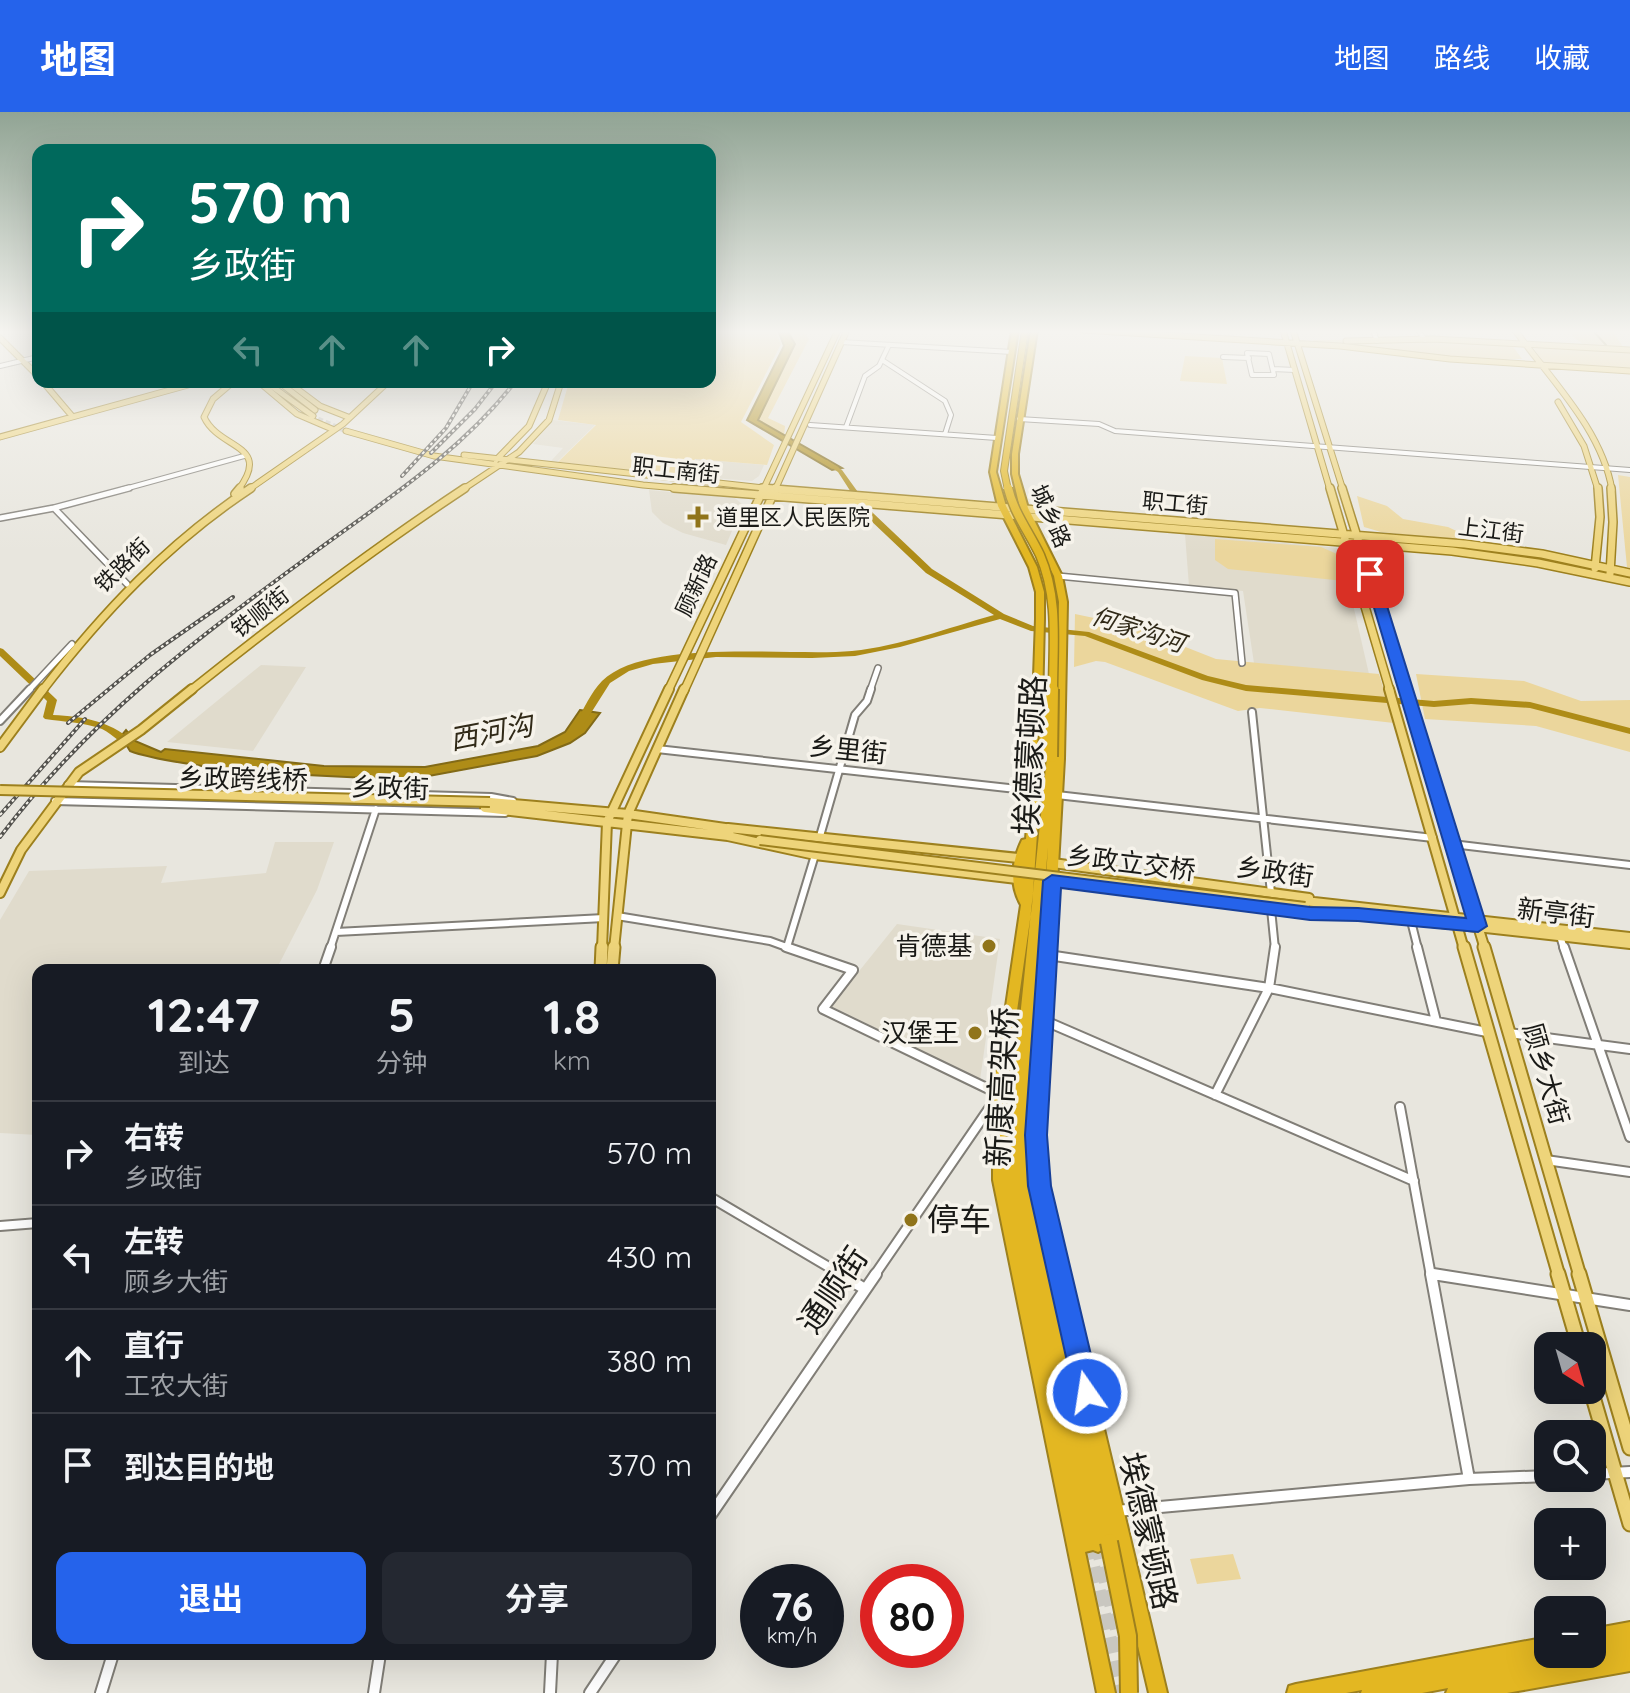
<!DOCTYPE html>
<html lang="zh">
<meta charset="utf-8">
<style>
body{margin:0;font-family:Quicksand,"Noto Sans SC",sans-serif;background:#242831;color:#f1f3f6;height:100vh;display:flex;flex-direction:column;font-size:30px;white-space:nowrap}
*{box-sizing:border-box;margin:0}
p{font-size:26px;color:#9ea1a6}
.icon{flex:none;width:44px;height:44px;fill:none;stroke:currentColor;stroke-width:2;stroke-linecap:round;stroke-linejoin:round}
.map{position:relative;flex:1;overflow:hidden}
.drawer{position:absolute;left:32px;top:852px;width:684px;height:696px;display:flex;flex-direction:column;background:#171b24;border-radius:16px;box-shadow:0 8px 32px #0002}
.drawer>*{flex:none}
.hud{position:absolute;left:32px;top:32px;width:684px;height:244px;border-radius:16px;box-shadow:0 8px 32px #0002;background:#00695c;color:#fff;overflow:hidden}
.needle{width:52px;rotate:143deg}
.buttons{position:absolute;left:1534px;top:1220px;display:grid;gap:16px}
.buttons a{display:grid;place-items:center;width:72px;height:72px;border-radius:16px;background:#171b24;box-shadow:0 8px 32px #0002;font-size:40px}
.speed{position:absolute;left:740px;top:1452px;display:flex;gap:16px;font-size:40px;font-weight:700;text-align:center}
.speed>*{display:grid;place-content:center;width:104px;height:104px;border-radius:50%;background:#171b24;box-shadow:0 8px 32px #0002;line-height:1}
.speed small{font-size:20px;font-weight:400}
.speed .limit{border:12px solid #d22;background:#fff;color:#111}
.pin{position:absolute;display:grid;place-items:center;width:68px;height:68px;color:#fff;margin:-34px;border-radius:16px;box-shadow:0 4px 12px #0006}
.me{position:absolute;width:88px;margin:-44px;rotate:347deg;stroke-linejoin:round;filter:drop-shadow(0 0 6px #0008)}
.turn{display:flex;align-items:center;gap:28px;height:168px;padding:0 24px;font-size:36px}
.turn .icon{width:104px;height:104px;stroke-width:2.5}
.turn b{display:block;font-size:56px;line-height:68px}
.lanes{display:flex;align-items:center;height:76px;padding:0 24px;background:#0003;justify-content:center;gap:40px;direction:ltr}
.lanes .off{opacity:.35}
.eta{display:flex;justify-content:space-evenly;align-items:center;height:136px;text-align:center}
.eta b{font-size:48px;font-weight:700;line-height:56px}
.primary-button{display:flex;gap:16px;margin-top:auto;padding:16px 24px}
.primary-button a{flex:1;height:92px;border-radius:16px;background:#2563eb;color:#fff;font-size:32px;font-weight:700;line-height:92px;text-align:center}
.primary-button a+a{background:#242831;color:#f1f3f6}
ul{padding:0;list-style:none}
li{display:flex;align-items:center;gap:24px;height:104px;padding:0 24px;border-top:2px solid #363941}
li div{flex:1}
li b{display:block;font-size:30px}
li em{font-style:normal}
header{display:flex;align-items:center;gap:48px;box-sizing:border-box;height:112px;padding:0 40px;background:#2563eb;color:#fff}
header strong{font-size:38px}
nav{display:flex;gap:44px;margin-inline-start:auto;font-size:28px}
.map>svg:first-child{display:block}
</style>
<header>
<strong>地图</strong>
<nav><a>地图</a><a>路线</a><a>收藏</a></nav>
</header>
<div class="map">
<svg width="1630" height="1581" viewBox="0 0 1630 1581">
<rect width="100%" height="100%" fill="#e8e6de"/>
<path fill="#e0dbcc" d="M553,308L595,313L557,350L551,349L563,336L533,332Z
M696,347L764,353L759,364L752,369L686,364Z
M649,378L735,386L743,393L726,433L683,421L663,411L652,400Z
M1185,422L1340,436L1369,562L1254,551L1243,479L1189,474Z
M261,553L306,555L253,639L167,630Z
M275,730H334L317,778L276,858H38V1023L0,1021V808L29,759L167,754L161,771L266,761Z
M897,812L1000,827L980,968L831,894Z"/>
<path fill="#ebd69c" d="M710,218H775L781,232L741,310L774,333L767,353L695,347L684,364L558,350L596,313L558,308L569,270H710Z
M787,218H802L809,227L768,306L785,314L784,324L758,308L794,235Z
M1565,218H1612L1623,235L1584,233Z
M1313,228H1433L1512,233L1522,247H1469L1314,231Z
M1536,234L1630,239V257L1550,252L1543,249L1533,236Z
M1185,244L1222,246L1227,272L1180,269Z
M1618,363L1630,365V456L1627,455Z
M1357,384L1387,394L1403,407L1448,415L1480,430L1381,420L1364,415Z
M1215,427L1321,435L1337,442L1344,469L1228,457L1215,448Z
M1075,502L1132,514L1216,547L1379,562L1394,611L1260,596L1238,599L1105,550L1096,549L1074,555Z
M1416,562L1524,569L1581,589L1630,588V640L1536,614L1425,607Z
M1233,1442L1241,1467L1197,1472L1190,1447Z"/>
<path fill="#ae8c17" stroke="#826a17" stroke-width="2" d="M778,218H787L795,232L758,308L842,356L832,358L747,308L784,234Z
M580,598L600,601L585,621L570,631L537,644L407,668L307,663L302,657C293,657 285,659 276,660C251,663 153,648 130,639L121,624L126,618L135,629L161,640L165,637L324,654L425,655L538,634L565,620Z"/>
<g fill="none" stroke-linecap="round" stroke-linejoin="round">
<path stroke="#826a17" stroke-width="2" d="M1598,218L1595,221L1606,233"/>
<path fill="#ae8c17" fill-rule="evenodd" d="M823,348H827L842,358L873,401L932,457L1004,502L1033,514L1089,520L1208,564L1246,573L1434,589L1471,586L1530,590L1630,616V622L1530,596L1471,592L1434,595L1246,579L1202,568L1085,524L1031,519L1000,507L900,535L855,544L812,546L716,545L653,552L629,559L610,571L584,612H578L576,610C584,597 591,580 602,569C647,525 791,545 852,539C901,534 947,516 994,503L926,461L867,405L838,360L823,350Z
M0,536L3,537L55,586L57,588L53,603C83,604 115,610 136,633L134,635C123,635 113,622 102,617C83,610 64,610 45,607L43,605L47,589L0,544Z"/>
<path stroke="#c9c7c0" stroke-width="5" stroke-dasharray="5 3" stroke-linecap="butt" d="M318,307L346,319"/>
<path stroke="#c9c7c0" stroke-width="16" stroke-dasharray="16 8" stroke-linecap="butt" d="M1098,1431L1122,1534
M1087,1432L1121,1581"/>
<g stroke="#817e77" stroke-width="6">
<path id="minor-far4" d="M1373,218L1377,229
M1418,218L1425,228
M841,230L1012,240
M1247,241L1269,242L1274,263H1252Z
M1223,245L1249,246
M882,248L945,289L951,303L945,322
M0,254L38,245
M1273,257L1295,258
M1019,307L1099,312L1115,319L1630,358
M810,313L997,326
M846,315L865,264L879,254L889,233
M121,378L244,344"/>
</g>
<g stroke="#817e77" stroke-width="8">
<path id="minor-far3" d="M54,396L129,376
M0,406L54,396L127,472
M1058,464L1235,481L1242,551
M28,579L72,532
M870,579L878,556"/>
</g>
<g stroke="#817e77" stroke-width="10">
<path id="minor-far2" d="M1252,600L1271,781
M0,609L30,577
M657,637L1035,679
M68,673L491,685L513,689
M1057,683L1433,726
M55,689L505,701
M820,724L855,603L867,589L871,577
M1452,732L1630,753
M1271,797L1275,837
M617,804L770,829L792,837
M1411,809L1418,837
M336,820L604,806
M1560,824L1564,837
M787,835L815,743
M330,837L376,697"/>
</g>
<g stroke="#817e77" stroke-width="12">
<path id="minor-far1" d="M786,835L853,858L823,897L999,982L874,1164
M1417,835L1436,909
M1564,835L1630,1025
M1048,843L1269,876L1487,920
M323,858L331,835
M1043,908L1414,1069
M1509,921L1630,937
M1215,983L1269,876L1275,835
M1400,995L1431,1164
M1546,1048L1630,1060
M710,1085L844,1164
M0,1114L38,1111
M1431,1162L1446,1164"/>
</g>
<g stroke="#817e77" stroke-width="14">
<path id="minor" d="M840,1162L865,1177
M1431,1162L1469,1367
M1433,1162L1630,1193
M1592,1362L1630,1360
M1116,1399L1469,1367L1548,1364
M710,1404L876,1162
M101,1581L113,1542
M374,1581L380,1542
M550,1581L552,1542
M590,1581L616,1542"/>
</g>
<g stroke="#9d801e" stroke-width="7">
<path id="major-far4" d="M1083,218L1340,234L1450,247L1630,259
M1283,218L1330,378
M1293,218L1343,378
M1515,218C1549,266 1602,317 1612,378
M0,226L38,264
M1346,229L1433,227L1630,238
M43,270L72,304
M233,270L213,287L204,305C219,338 273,332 238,378
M259,270L297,302L332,317
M279,270L315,298
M288,270L320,294L348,305
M273,275L313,304
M1558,290L1584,334L1598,378
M346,319L434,344L643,373L699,378
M0,325L199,270
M464,343L782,378
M496,348L529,314L548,270
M248,378L343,312L388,270
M462,378L519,340L549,308L561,270
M763,378L838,218
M775,378L847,218"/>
</g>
<g stroke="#9d801e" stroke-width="10">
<path id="major-far3" d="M674,376L1452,439L1538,451L1630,470
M762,376L1465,432L1542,442L1630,461
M1330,376L1390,579
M1342,376L1405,579
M235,382L240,376
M1595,456L1600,405L1598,376
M1610,462L1613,410L1611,376
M42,579C102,501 168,431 251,376
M190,579C279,508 370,439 465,376
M668,579L764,376
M684,579L776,376"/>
</g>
<g stroke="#9d801e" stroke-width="12">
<path id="major-far2" d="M1389,577L1464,837
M1405,577L1485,837
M0,635L43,577
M490,690L628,702L732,717
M485,696L728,724
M728,716L1019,746
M723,723L815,743L1017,767
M1053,751L1309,786
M1052,769L1331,802
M0,781L21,738L79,660L141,618L192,577
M1305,789L1630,825
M1323,798L1630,832
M602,837L607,710L669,577
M614,837L628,702L684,577"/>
</g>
<g stroke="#9d801e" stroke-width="15">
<path id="major-far1" d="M1464,835L1559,1164
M1484,835L1580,1164
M601,858L602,835
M612,858L614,835"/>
</g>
<g stroke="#9d801e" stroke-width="17">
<path id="major" d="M1558,1162L1579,1234
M1579,1162L1630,1336
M1591,1278L1630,1412"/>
</g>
<g stroke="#9d801e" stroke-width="4">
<path id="highway" d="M1012,218H1018L996,360L1006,394L1037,455L1044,480V507L1040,679L1032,794L1005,982L1006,1041L1047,645L1049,643H1054L1059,490L1054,464L1020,396L1012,362V342L1031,218H1037L1018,342V362L1028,396L1062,464L1067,490L1064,647L1043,1023L1046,1074L1167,1581H1149L1115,1436L1109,1439L1104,1437L1098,1440L1093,1438L1085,1440L1115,1581H1097L993,1068V982L1021,793C1009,772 1012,749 1022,728L1026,727L1030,679L1036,507V480L1029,455L998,394L990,360ZM1048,735L1040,861H1037Z
M1630,1510V1559L1507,1581H1446L1448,1576L1422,1581H1361L1362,1578L1346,1581H1287L1289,1574L1296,1572L1548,1525V1542H1592V1517Z"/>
</g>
<use href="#minor-far4" stroke="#fff" stroke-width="4"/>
<use href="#minor-far3" stroke="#fff" stroke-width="5"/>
<use href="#minor-far2" stroke="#fff" stroke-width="6"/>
<use href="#minor-far1" stroke="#fff" stroke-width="8"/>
<use href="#minor" stroke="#fff" stroke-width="10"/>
<use href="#major-far4" stroke="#eed47a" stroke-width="5"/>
<use href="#major-far3" stroke="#eed47a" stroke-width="7"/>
<use href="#major-far2" stroke="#eed47a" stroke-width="8"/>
<use href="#major-far1" stroke="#eed47a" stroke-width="11"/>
<use href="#major" stroke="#eed47a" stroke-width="13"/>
<use href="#highway" fill="#e3b722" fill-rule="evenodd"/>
<g stroke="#53524e" stroke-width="4">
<path id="rail" d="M431,341L475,297L496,270
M402,364L446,316L473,270
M68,611L150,543L233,485
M0,703L85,607
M0,725C89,608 190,531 308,445C381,391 459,342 515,270"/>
</g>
<use href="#rail" stroke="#f6f3eb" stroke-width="2" stroke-dasharray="3" stroke-linecap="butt"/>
<g stroke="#9d801e" stroke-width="12" stroke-linecap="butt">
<path id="major-bridge" d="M0,678L490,690
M760,728L1305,795"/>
</g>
<g stroke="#9d801e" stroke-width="8" stroke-linecap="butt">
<path id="highway-bridge-far3" d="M1008,378L1004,359L1025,218"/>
</g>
<g stroke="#9d801e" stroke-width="11" stroke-linecap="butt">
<path id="highway-bridge-far2" d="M1008,376C1014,401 1029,420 1040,443C1059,487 1053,533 1053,579"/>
</g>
<g stroke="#9d801e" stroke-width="14" stroke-linecap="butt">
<path id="highway-bridge-far1" d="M1044,644L1046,583
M1052,645L1053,577"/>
</g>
<g stroke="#9d801e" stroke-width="20" stroke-linecap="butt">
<path id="highway-bridge" d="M1109,1430L1128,1524L1129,1581"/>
</g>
<use href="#major-bridge" stroke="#eed47a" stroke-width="8"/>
<use href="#highway-bridge-far3" stroke="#e3b722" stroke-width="6"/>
<use href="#highway-bridge-far2" stroke="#e3b722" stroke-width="8"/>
<use href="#highway-bridge-far1" stroke="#e3b722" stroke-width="10"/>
<use href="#highway-bridge" stroke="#e3b722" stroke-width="16"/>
</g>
<linearGradient id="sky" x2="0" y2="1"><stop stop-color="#91a494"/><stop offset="0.5" stop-color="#f5f4f0"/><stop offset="1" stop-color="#f5f4f0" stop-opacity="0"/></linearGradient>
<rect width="1630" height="440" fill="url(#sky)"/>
<path fill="#2563eb" stroke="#184099" stroke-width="2" d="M1370,458L1377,462L1487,814L1478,820L1358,809L1310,808L1061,776L1047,1023L1051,1074L1100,1281L1096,1290L1087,1294L1078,1290L1074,1281L1028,1074L1025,1023L1043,769L1052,763L1310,795L1358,796L1466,806L1364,462Z"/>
<g fill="#90741a" stroke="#f6f3eb" stroke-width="3">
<path d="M694 393h8v8h8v8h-8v8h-8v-8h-8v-8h8z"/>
<circle cx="989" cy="834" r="8"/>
<circle cx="975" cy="921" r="8"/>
<circle cx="911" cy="1108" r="8"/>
</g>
<g text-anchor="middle" stroke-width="7" stroke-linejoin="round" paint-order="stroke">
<g font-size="22" fill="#1a1a17" stroke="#f6f3eb">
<text transform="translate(676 358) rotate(6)" y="8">职工南街</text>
<text transform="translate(1175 391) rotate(5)" y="8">职工街</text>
<text transform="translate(1051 404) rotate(66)" y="8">城乡路</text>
<text transform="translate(1491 418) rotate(7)" y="8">上江街</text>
<text transform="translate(122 453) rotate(-44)" y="8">铁路街</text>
<text transform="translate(696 473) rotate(-65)" y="8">顾新路</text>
<text transform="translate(260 500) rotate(-38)" y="8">铁顺街</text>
</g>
<g font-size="22" fill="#1a1a17" stroke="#f6f3eb" text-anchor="start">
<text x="716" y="413">道里区人民医院</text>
</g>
<g font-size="24" font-style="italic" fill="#312a18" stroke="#f6f3eb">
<text transform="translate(1138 518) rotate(18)" y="8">何家沟河</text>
</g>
<g font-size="26" fill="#1a1a17" stroke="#f6f3eb">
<text transform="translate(848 638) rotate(6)" y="9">乡里街</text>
<text transform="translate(243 667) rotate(1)" y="9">乡政跨线桥</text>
<text transform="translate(390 676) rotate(2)" y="9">乡政街</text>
<text transform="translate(1131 751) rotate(7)" y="9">乡政立交桥</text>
<text transform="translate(1275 760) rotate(8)" y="9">乡政街</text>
<text transform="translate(1556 801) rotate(7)" y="9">新亭街</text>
<text transform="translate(1546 962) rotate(74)" y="9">顾乡大街</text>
</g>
<g font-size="26" fill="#1a1a17" stroke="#f6f3eb" text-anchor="end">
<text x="973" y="843">肯德基</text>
<text x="959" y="930">汉堡王</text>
</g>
<g font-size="28" font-style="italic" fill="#312a18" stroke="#f6f3eb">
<text transform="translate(491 620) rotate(-11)" y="10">西河沟</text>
</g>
<g font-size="32" fill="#1a1a17" stroke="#f6f3eb">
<text transform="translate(1030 643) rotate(-87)" y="11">埃德蒙顿路</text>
<text transform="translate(1002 975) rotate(-87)" y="11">新康高架桥</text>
<text transform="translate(833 1178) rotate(-56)" y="11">通顺街</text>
<text transform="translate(1148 1419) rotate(77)" y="11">埃德蒙顿路</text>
</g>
<g font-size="32" fill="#1a1a17" stroke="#f6f3eb" text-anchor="start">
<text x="927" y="1119">停车</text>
</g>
</g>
</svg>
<div class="buttons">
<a><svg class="needle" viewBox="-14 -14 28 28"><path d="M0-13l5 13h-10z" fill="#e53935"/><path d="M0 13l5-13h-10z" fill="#9ea1a6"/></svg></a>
<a><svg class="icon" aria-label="search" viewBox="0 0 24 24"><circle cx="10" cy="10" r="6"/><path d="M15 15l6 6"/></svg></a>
<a>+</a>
<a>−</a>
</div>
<div class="speed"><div>76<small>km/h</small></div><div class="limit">80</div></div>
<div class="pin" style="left:1370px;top:462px;background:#d93025"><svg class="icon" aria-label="arrive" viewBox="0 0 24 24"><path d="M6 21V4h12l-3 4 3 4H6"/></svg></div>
<svg class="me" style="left:1087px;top:1281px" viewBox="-20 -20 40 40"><circle r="17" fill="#2563eb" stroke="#fff" stroke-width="3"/><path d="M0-11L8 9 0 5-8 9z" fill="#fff"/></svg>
<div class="hud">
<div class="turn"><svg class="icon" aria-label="right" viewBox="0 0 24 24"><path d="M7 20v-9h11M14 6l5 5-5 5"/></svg><div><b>570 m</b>乡政街</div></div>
<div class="lanes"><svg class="icon off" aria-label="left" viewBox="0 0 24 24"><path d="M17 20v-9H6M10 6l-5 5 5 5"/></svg><svg class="icon off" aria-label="ahead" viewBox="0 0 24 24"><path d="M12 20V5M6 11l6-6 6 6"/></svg><svg class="icon off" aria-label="ahead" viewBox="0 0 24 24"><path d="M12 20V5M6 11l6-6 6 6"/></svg><svg class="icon" aria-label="right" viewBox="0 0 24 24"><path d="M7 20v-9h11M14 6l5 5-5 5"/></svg></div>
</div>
<section class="drawer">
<div class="eta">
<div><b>12:47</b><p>到达</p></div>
<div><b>5</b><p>分钟</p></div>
<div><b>1.8</b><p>km</p></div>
</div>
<ul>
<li><svg class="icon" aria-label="right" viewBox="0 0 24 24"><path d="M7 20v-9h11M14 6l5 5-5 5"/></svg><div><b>右转</b><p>乡政街</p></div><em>570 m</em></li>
<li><svg class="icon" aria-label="left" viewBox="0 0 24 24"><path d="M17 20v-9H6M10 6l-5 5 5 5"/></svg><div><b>左转</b><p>顾乡大街</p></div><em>430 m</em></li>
<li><svg class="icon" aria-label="ahead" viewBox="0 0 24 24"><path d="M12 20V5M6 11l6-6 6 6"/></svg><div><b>直行</b><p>工农大街</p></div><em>380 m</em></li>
<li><svg class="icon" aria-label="arrive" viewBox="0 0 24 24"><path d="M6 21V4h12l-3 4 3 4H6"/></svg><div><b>到达目的地</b></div><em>370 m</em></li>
</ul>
<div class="primary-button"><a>退出</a><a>分享</a></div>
</section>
</div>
